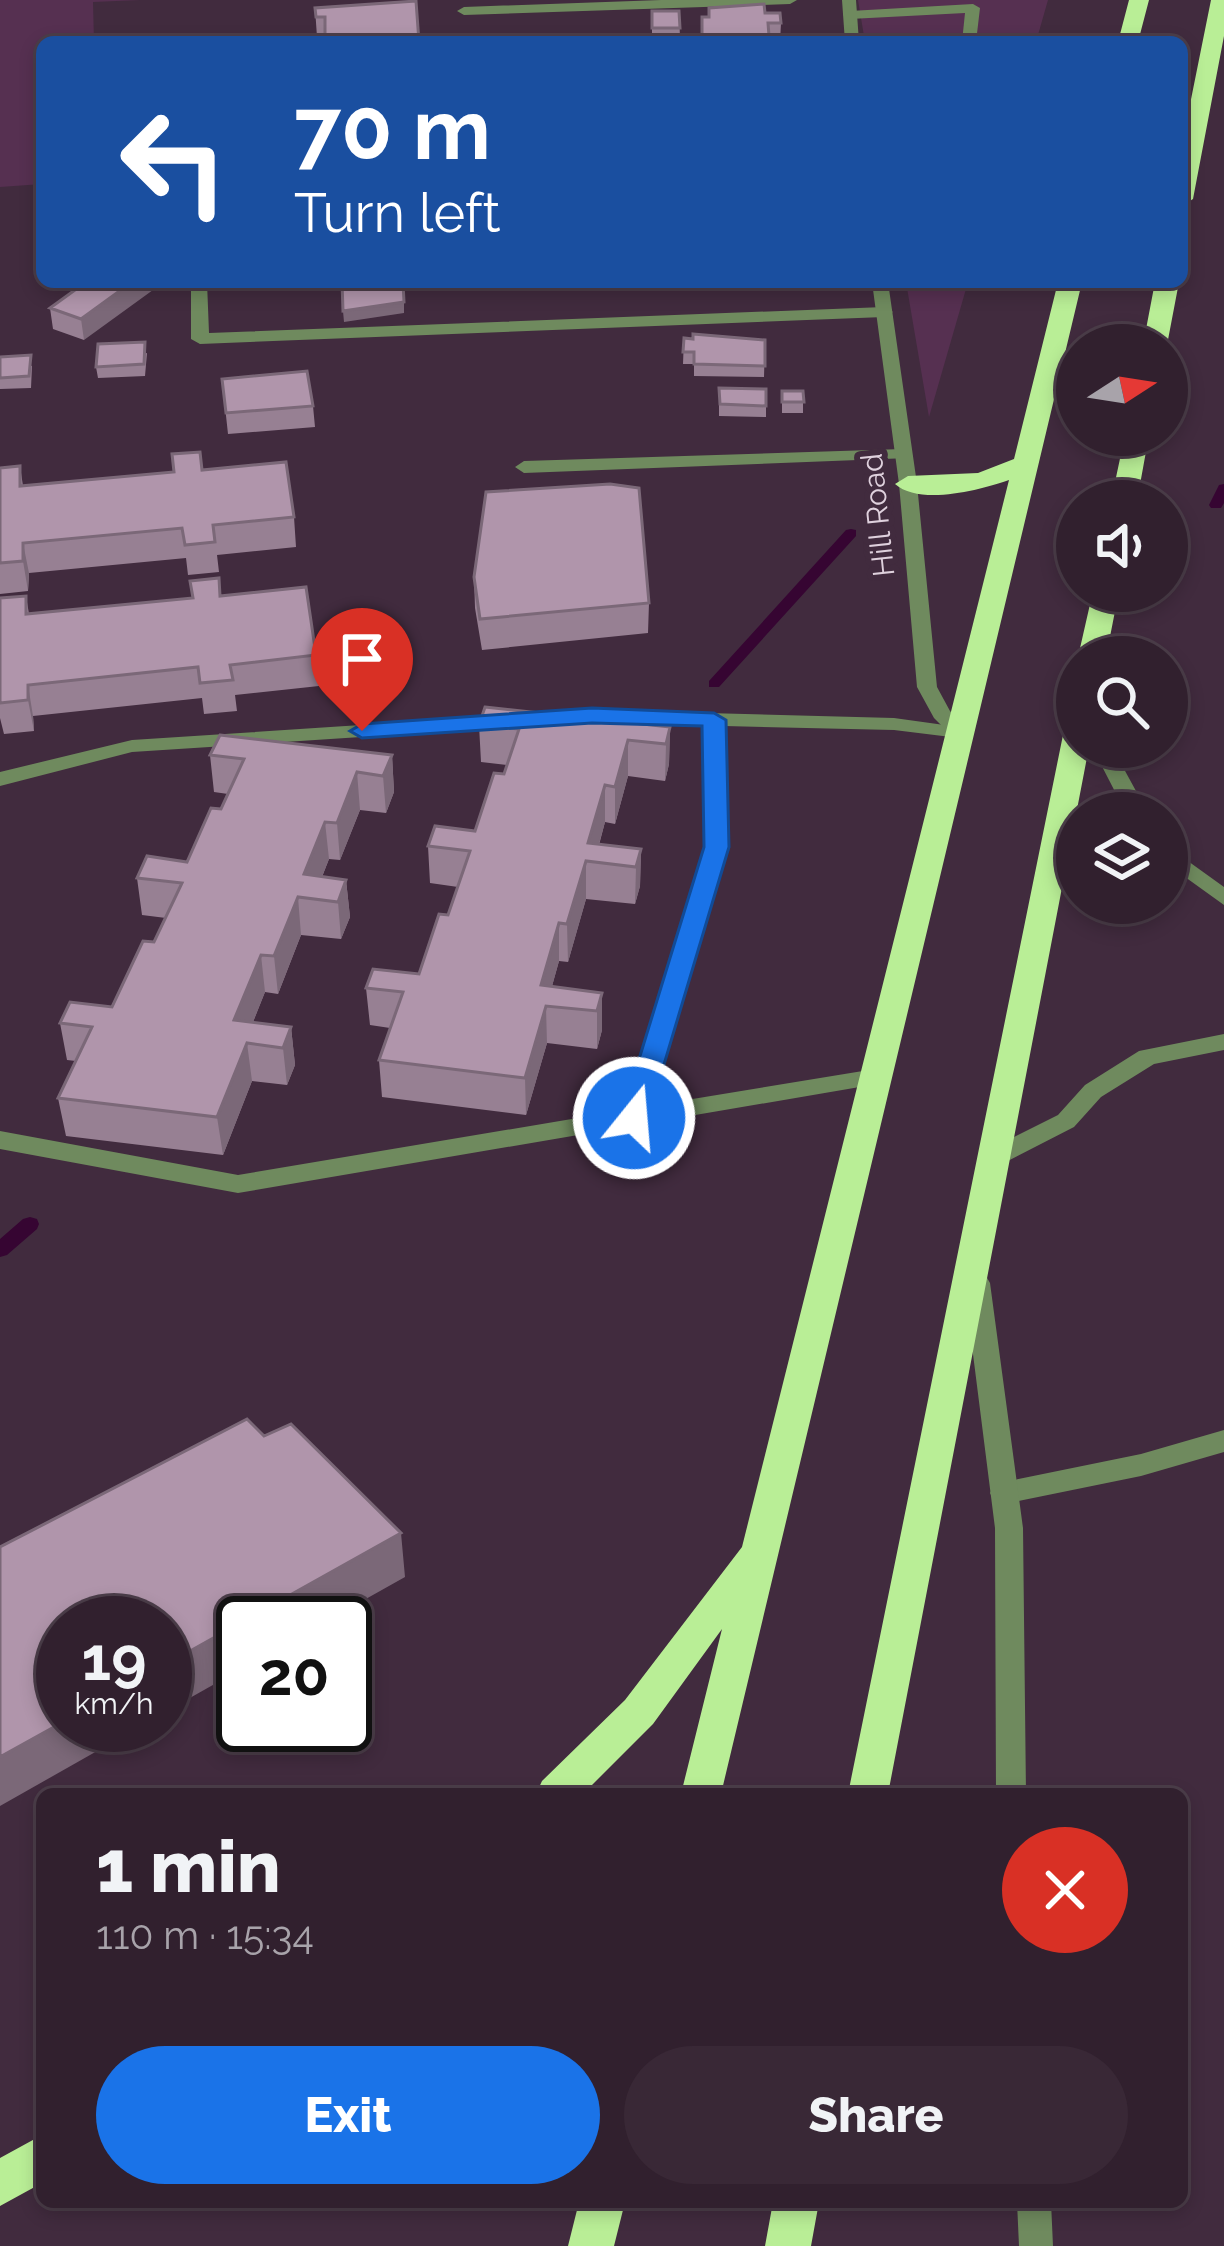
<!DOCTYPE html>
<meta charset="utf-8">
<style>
body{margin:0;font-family:Raleway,sans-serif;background:#392836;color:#f1f3f6;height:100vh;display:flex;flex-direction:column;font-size:45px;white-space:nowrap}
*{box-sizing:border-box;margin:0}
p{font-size:39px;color:#a8a3aa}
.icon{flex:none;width:66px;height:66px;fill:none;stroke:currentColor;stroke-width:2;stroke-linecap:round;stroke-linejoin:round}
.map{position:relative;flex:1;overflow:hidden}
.sheet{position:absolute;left:36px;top:1788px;width:1152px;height:420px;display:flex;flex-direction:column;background:#31202e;border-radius:18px;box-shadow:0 6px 18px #0003,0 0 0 3px #4c3e4a}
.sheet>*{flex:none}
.banner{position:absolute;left:36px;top:36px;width:1152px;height:252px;border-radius:18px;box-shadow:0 6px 18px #0003,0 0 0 3px #4c3e4a;background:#1a4fa0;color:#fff;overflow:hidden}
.needle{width:78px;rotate:78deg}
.controls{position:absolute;left:1056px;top:324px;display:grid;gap:24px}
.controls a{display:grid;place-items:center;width:132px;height:132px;border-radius:50%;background:#31202e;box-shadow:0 6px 18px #0003,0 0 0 3px #4c3e4a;font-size:60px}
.speed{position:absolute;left:36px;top:1596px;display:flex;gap:24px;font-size:60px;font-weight:700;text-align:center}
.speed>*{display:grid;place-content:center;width:156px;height:156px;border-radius:50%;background:#31202e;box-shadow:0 6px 18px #0003,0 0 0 3px #4c3e4a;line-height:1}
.speed small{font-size:30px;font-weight:400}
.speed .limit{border:6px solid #111;border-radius:18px;background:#fff;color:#111}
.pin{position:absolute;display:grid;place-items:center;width:102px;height:102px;color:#fff;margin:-123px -51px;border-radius:50% 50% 50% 0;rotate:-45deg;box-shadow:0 0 12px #0007}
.pin .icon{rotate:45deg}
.me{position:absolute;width:132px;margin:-66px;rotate:17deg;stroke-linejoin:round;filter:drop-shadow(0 0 9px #0008)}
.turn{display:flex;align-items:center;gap:42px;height:252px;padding:0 60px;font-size:54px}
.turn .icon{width:156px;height:156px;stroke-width:2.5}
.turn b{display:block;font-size:84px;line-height:102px}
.round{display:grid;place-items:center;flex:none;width:126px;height:126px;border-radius:63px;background:#392836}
.summary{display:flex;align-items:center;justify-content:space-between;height:204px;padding:0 60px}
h1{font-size:72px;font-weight:800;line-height:90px}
.cta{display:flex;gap:24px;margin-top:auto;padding:24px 60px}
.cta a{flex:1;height:138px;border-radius:72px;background:#1a73e8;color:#fff;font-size:48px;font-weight:800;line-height:138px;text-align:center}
.cta a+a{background:#392836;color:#f1f3f6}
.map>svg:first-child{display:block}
</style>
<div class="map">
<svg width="1224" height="2246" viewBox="0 0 1224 2246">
<rect width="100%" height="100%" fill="#412b3e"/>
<path fill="#563051" d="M0,0H140L93,2L94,42H42V184L0,187Z
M858,0H1048L1036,42H865Z
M906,282H968L929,417Z"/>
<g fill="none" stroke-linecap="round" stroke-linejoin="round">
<path fill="#360532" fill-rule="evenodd" d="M1224,484V503L1221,508H1211L1209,505L1219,485Z
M851,529L856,530V536L719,687H709V681L846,530Z
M30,1217L37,1219L39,1224L37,1229L7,1255L0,1257V1239L23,1219Z"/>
<path fill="#6f8a5e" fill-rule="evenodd" d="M661,0H797L790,4L464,15L457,11L464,7Z
M973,4L980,8L976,42H962L965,13L850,19L843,15L850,11Z
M191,282H207L209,333L884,307L893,312L884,317L200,344L191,339Z
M903,449L909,450V458L524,473L515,467L524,461Z
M592,710L894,718L966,728L969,732L959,738L894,730L724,726L728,847L650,1106L875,1069L883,1071L887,1077L883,1083L238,1193L0,1149V1131L238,1175L625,1110L706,847L704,725L592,722L132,752L0,786V772L132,740Z
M1092,747H1112L1148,813H1126Z
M1167,846L1224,887V905L1167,864Z
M1224,1034V1050L1154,1064L1101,1097L1074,1127L1002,1164H984L981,1158L984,1152L1058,1115L1085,1085L1139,1051Z
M1224,1430V1452L1141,1476L1004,1504L994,1501L990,1493L994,1485L1004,1482L1141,1454Z"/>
<path fill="#6f8a5e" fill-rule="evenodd" d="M842,0H856L859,42H845Z
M872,282H888L917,484L937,687L950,711L969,732L959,738L952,736L934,718L917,687L899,484Z"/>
<path fill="#6f8a5e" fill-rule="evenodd" d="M977,1274L986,1276L990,1283L1023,1528L1026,1794H996L995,1528L964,1283L968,1276Z
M1017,2202H1051L1053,2246H1019Z"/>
<path fill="#b9ee96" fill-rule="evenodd" d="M1129,0H1149L1138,42H1118Z
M1211,0H1224V36L1193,199L1182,206V144Z
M1058,282H1082L721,1794H681L722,1629L653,1724L583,1794H536L542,1781L625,1700L742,1547L1009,480C980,490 920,506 895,484L908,476L978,473L1014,459Z
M1155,282H1179L1167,345H1143Z
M1125,435H1149L1137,501H1111Z
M1093,591H1119L1106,657H1078Z
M1077,726V747H1089L888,1794H848L1063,735Z
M42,2135V2183L0,2206V2158Z
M579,2202H625L614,2246H568Z
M773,2202H819L811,2246H765Z"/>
</g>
<path fill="#978093" d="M416,1L325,36L317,37L315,8Z
M652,11H679L680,38H652Z
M765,13L781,23L780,42H702V17Z
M86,282L84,340L53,329L50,308Z
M684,338L765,340L764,377L694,376V364H683Z
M147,353L145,376L98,378L96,367Z
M0,357L32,366L31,388L0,389Z
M222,379L313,406L315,427L228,434Z
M719,388L766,389V417L719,416Z
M782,391H803V413H782Z
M20,466L23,486L202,470L294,517L296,547L217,555L219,572L188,575L186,558L29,573L28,591L0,594V468Z
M474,577L649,603L648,633L482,650L475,608Z
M26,596L29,614L221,596L316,655L319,686L235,695L237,711L204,714L202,698L33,716L34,731L4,734L0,718V598Z
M479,725L670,727L669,764L665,781L628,776L615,824L605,822L599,845L641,849L640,886L635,904L586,899L568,962L559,961L552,986L602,993V1030L597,1049L547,1043L526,1115L382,1097L379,1060L390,1028L370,1025L366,988L419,974L448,915L458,887L430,883L428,846L475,831L504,774L507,765L481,762Z
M210,755H392L394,792L386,813L360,810L340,860L329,859L322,877L346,880L350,917L341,939L301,935L278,994L265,992L253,1022L291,1027L295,1065L287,1085L252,1081L223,1155L66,1136L58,1098L76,1061L67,1060L60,1023L112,1007L154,942L166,918L142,915L137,878L187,862L221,809L228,794L214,792Z"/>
<path fill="#7b6878" d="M769,36V42H723Z
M132,282H164L84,340L81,319Z
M404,302V313L344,322L343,311Z
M23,543L29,573L28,591L23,561Z
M28,685L33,716L34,731L28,700Z
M670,727L669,764L665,781L666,744Z
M628,740V776L615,824V787Z
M392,755L394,792L386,813L383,776Z
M357,772L360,810L340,860L337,823Z
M605,785V822L594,862L588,843Z
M325,822L329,859L313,899L304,874Z
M641,849L640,886L635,904L636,867Z
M586,861V899L568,962L567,924Z
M346,880L350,917L341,939L338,902Z
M298,897L301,935L278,994L274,956Z
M559,923V961L546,1008L547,1043L526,1115L525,1078L541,985Z
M261,955L265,992L239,1057L234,1020Z
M602,993V1030L597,1049V1011Z
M291,1027L295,1065L287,1085L283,1048Z
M247,1043L252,1081L223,1155L217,1117Z
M401,1533L405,1577L323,1623H243V1668L165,1712V1665Z
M63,1722V1725H143L0,1806V1757Z"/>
<path fill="#b095ab" stroke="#7b6878" stroke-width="3" d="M416,1L419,42H325V17H316L315,8Z
M764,4L765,13H780L781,23H768L769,36L723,41V35H702V17H709V8Z
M652,11H679L680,28H652Z
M86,282H132L81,319L50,308Z
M342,282H403L404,302L343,311Z
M693,334L765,340V366L694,364V352H683L684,338L693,339Z
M145,342L144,364L96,367L98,344Z
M31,355L29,376L0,378V357Z
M307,371L313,406L226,413L222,379Z
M719,388L766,389V406L720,404Z
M782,391H803L804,402H782Z
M200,452L202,470L286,462L294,517L213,525L215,542L185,545L182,528L23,543V561L0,563V468L20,466V486L174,472L172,454Z
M610,484L639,488L649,603L480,619L474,577L486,492Z
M219,578L220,596L306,587L316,655L230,665L233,680L200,683L198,667L28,685V700L0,703V598L26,596V614L193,598L190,581Z
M485,707L670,727L666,744L628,740L615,787L605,785L588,843L641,849L636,867L586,861L567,924L559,923L541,985L602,993L597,1011L546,1006L525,1078L379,1060L403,992L366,988L373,969L419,974L439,914L448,915L470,851L428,846L435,826L475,831L494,773L504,774L519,729L479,725Z
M220,735L392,755L383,776L357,772L337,823L325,822L304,874L346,880L338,902L298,897L274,956L261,955L234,1020L291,1027L283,1048L247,1043L217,1117L58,1098L92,1027L60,1023L70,1002L112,1007L143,941L154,942L182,883L137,878L147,856L187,862L211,808L221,809L244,759L210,755Z
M247,1419L264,1436L291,1424L401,1533L165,1665V1623H63V1722L0,1757V1547Z"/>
<path fill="#1a73e8" stroke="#114b97" stroke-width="3" d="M592,708L714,713L726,720L729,847L648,1118L634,1127L621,1118L704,847L702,726L592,723L362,738L350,731L362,724Z"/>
<g text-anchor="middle" stroke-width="12" stroke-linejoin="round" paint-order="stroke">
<g font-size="30" fill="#dfd1dd" stroke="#412b3e">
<text transform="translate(878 515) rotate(-96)" y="10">Hill Road</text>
</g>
</g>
</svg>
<div class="controls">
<a><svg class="needle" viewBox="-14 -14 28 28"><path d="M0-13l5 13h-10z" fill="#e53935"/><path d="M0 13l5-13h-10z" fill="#a8a3aa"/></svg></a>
<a><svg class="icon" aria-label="sound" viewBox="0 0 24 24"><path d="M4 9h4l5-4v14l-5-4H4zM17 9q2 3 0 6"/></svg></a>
<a><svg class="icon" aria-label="search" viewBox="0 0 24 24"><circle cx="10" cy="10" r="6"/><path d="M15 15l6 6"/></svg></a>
<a><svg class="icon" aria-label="layers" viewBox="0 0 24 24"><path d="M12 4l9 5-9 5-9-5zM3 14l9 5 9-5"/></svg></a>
</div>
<div class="speed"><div>19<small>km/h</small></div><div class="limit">20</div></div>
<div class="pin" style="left:362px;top:731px;background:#d93025"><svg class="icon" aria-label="arrive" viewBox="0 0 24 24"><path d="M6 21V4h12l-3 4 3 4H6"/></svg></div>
<svg class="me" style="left:634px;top:1118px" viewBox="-20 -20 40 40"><circle r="17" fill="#1a73e8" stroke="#fff" stroke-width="3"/><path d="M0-11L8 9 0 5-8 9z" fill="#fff"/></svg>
<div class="banner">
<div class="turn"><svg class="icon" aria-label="left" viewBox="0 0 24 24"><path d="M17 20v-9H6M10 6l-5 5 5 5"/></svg><div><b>70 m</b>Turn left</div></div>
</div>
<section class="sheet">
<div class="summary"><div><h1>1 min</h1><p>110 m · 15:34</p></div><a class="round" style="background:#d93025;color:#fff"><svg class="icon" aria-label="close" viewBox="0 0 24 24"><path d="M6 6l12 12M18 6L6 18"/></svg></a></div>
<div class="cta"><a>Exit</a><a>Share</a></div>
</section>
</div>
